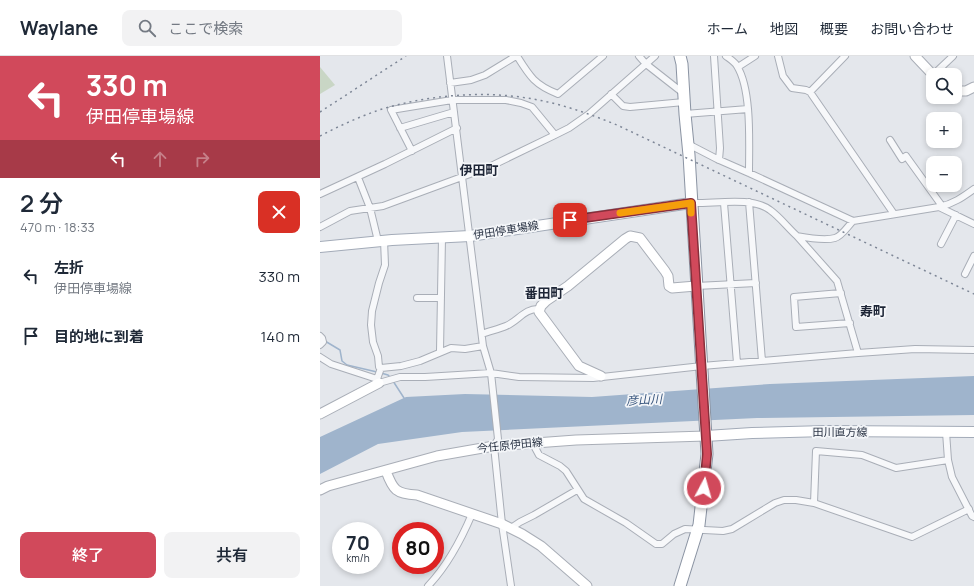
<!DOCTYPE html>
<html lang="ja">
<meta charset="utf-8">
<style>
body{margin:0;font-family:Manrope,"Noto Sans JP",sans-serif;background:#f2f2f3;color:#1f2937;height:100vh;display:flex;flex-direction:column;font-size:15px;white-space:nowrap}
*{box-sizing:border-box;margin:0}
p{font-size:13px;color:#747a83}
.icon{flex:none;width:22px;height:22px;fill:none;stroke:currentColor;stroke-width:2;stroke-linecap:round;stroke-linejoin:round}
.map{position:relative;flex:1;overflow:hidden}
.sheet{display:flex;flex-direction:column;background:#fff;width:320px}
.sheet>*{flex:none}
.hud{background:#d1495b;color:#fff;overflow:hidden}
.controls{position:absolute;left:606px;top:12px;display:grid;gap:8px}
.controls a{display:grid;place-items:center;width:36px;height:36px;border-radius:8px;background:#fff;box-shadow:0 2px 6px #0003;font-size:20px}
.speed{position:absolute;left:12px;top:466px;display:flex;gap:8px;font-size:20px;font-weight:700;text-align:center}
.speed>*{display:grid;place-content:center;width:52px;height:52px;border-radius:50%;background:#fff;box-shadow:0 2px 6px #0003;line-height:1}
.speed small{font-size:10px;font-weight:400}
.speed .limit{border:6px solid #d22;background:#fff;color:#111}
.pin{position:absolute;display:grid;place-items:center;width:34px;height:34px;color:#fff;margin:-17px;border-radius:8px;box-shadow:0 2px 6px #0006}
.me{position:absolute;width:44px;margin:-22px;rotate:6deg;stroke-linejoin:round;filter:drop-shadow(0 0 3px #0008)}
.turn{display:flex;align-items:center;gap:14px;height:84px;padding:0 20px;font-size:18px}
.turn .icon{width:52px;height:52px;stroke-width:2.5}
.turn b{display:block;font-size:28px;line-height:34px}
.lanes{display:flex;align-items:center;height:38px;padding:0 20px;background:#0003;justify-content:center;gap:20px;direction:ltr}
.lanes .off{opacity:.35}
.round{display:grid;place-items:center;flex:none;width:42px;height:42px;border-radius:8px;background:#f2f2f3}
.summary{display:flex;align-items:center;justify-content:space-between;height:68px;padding:0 20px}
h1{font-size:24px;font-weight:600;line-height:30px}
.button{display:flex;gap:8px;margin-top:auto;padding:8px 20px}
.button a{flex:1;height:46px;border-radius:8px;background:#d1495b;color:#fff;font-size:16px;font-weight:600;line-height:46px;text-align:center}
.button a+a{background:#f2f2f3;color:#1f2937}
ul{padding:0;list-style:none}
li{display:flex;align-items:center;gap:12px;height:60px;padding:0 20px}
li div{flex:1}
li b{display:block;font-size:15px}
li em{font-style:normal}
header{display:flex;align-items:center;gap:24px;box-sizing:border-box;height:56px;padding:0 20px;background:#fff;border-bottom:1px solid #e0e1e3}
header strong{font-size:19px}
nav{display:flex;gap:22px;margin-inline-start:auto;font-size:14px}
.search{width:280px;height:36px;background:#f2f2f3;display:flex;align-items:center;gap:10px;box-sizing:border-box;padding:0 14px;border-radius:8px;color:#747a83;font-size:15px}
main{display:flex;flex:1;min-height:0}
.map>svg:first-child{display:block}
</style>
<header>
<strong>Waylane</strong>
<div class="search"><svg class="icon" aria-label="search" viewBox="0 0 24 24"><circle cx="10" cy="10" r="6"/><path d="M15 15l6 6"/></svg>ここで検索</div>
<nav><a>ホーム</a><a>地図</a><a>概要</a><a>お問い合わせ</a></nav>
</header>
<main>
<section class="sheet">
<div class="hud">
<div class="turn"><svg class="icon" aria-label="left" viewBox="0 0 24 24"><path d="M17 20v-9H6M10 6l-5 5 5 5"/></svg><div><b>330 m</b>伊田停車場線</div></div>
<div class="lanes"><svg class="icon" aria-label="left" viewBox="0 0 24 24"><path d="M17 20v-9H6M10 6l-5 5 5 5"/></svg><svg class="icon off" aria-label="ahead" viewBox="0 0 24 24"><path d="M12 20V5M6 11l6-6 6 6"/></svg><svg class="icon off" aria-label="right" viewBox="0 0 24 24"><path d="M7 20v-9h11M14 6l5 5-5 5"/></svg></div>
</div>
<div class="summary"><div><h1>2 分</h1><p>470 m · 18:33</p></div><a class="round" style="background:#d93025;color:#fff"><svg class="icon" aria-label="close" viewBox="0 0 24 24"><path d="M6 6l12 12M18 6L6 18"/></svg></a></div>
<ul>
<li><svg class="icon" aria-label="left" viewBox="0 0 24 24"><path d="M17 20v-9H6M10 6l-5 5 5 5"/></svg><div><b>左折</b><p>伊田停車場線</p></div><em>330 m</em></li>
<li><svg class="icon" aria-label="arrive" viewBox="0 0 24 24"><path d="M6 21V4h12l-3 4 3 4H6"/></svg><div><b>目的地に到着</b></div><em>140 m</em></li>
</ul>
<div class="button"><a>終了</a><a>共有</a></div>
</section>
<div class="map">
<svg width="654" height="530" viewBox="0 0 654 530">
<rect width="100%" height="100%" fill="#e4e7ec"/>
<path fill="#c9d6c5" d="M0,11L15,29L0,38Z"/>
<path fill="#9fb4cc" d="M654,320V359L437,362L142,376L58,388L0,418V381L86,341L145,338L272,341L450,328Z"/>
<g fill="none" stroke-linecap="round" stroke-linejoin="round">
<path stroke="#9fb4cc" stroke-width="1.5" d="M5,285L20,294L22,305L27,309L57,316
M61,317L68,319L71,322
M73,325L84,342"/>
<g stroke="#a9aeb7" stroke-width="8">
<path id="street" d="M127,0L163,290L171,317L178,383L174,390L182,468L191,530
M197,0C210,21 215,29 238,38L283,0
M319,0L326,8L363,37
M394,0L400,92L399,104
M406,0C410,3 415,6 417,10C432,34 429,88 429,117
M458,0L463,20L472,32L486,34L490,36L525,0
M418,11L435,0
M613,19L633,0
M130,27L151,24L165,19L196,0
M490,36L574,158
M291,38L303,50L310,51L364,46
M365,58L428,53
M80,72L134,56
M570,84L582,103L586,100L622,150
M368,88L397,103L429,117L533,165L619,151C633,148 643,141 654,133
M92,95L71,54L132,44H186L201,47L212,51L235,79
M39,124L50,152L58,185
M0,138L65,108L137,72
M429,146L442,305
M371,147C394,148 432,140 450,154C460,161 468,172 477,180C488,182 504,185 515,182C522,180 528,170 533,165
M404,147L417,307
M619,151L654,168
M0,171L30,155L63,150L169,111L235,79L249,72L269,58L335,0
M477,180L517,225L538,297
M621,188L636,159
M645,218L654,200
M376,230L436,227
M521,237L474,241L476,271L530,267
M97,242H121
M162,278C170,275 179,273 186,270C198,265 205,252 219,253
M0,280L2,282L3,286L0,289
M120,295L122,182
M0,301L11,308L57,323
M61,312L57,323L59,327L80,321H105L171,317L199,321L273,322L382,310L538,297L595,293L654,294
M61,312L59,311L58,300L53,286L51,269L52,255L59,227L65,209L64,184
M61,312L81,310L100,305L131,292L145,293L163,290
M626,376L628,404L632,421L652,460L654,461
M212,386L219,399L240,410L246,415L264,443L306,467L336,488H342L354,478L365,473L403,475L412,473L455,447L464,444H476L494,447
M628,404L576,412L542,399L496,395L494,447L592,481L649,453
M191,472L200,466L214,459L257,434
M108,530C128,509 141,484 152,458"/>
</g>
<g stroke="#a9aeb7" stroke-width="11">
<path id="secondary" d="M595,0L613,19
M635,35H646L654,31
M281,320L259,310L219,256L221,250L226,245L248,230L305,183L310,180L320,182L345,215L348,220L349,230L352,232L376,230
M0,358L59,327
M66,415C73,434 76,438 97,439L182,468L202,478L221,490L267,530
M0,434L8,430L117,400L174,390L256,384L386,380"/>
</g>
<g stroke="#a3abb8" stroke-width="12">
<path id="primary" d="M0,191L72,184L150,180L371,147
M386,380L432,377L506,375L654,376"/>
</g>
<g stroke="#8b94a3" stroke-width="13">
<path id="highway" d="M360,0L362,8L365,58L369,99L387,398L379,469L360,530"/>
</g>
<use href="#street" stroke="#f7f8fa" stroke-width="6"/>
<use href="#secondary" stroke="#fff" stroke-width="9"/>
<use href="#primary" stroke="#fff" stroke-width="10"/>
<use href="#highway" stroke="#fff" stroke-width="11"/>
<path stroke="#7d8696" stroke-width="1.5" stroke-dasharray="2 4" stroke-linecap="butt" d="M0,56L86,0
M0,80C19,70 39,61 59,54C107,39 163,34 213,43C242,48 270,58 297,69L654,238"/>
</g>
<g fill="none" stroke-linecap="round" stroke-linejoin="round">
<g stroke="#882f3b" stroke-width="10">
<path id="route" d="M250,164L371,147L387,398L384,432"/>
</g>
<use href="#route" stroke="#d1495b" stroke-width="7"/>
<path stroke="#f59e0b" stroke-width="7" d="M300,157L371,147V157"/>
</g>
<g text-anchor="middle" stroke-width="3.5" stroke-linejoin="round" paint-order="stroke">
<g font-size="11" fill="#2b3445" stroke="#f4f6f9">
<text transform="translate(186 174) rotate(-9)" y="4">伊田停車場線</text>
<text x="520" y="380">田川直方線</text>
<text transform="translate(190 389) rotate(-6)" y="4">今任原伊田線</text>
</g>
<g font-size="12" font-style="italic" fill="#34527a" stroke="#f4f6f9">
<text transform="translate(324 344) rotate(-3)" y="4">彦山川</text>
</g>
<g font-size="13" font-weight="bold" fill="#1d2536" stroke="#f4f6f9">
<text x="159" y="119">伊田町</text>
<text x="224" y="242">番田町</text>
<text x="553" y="260">寿町</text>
</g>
</g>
</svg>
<div class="controls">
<a><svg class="icon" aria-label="search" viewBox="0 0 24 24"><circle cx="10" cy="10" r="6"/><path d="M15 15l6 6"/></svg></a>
<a>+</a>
<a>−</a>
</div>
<div class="speed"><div>70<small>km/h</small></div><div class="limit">80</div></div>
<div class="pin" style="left:250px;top:164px;background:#d93025"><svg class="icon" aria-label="arrive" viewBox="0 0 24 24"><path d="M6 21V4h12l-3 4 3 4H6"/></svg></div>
<svg class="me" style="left:384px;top:432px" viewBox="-20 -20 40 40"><circle r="17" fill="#d1495b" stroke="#fff" stroke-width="3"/><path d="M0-11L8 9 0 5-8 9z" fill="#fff"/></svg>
</div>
</main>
